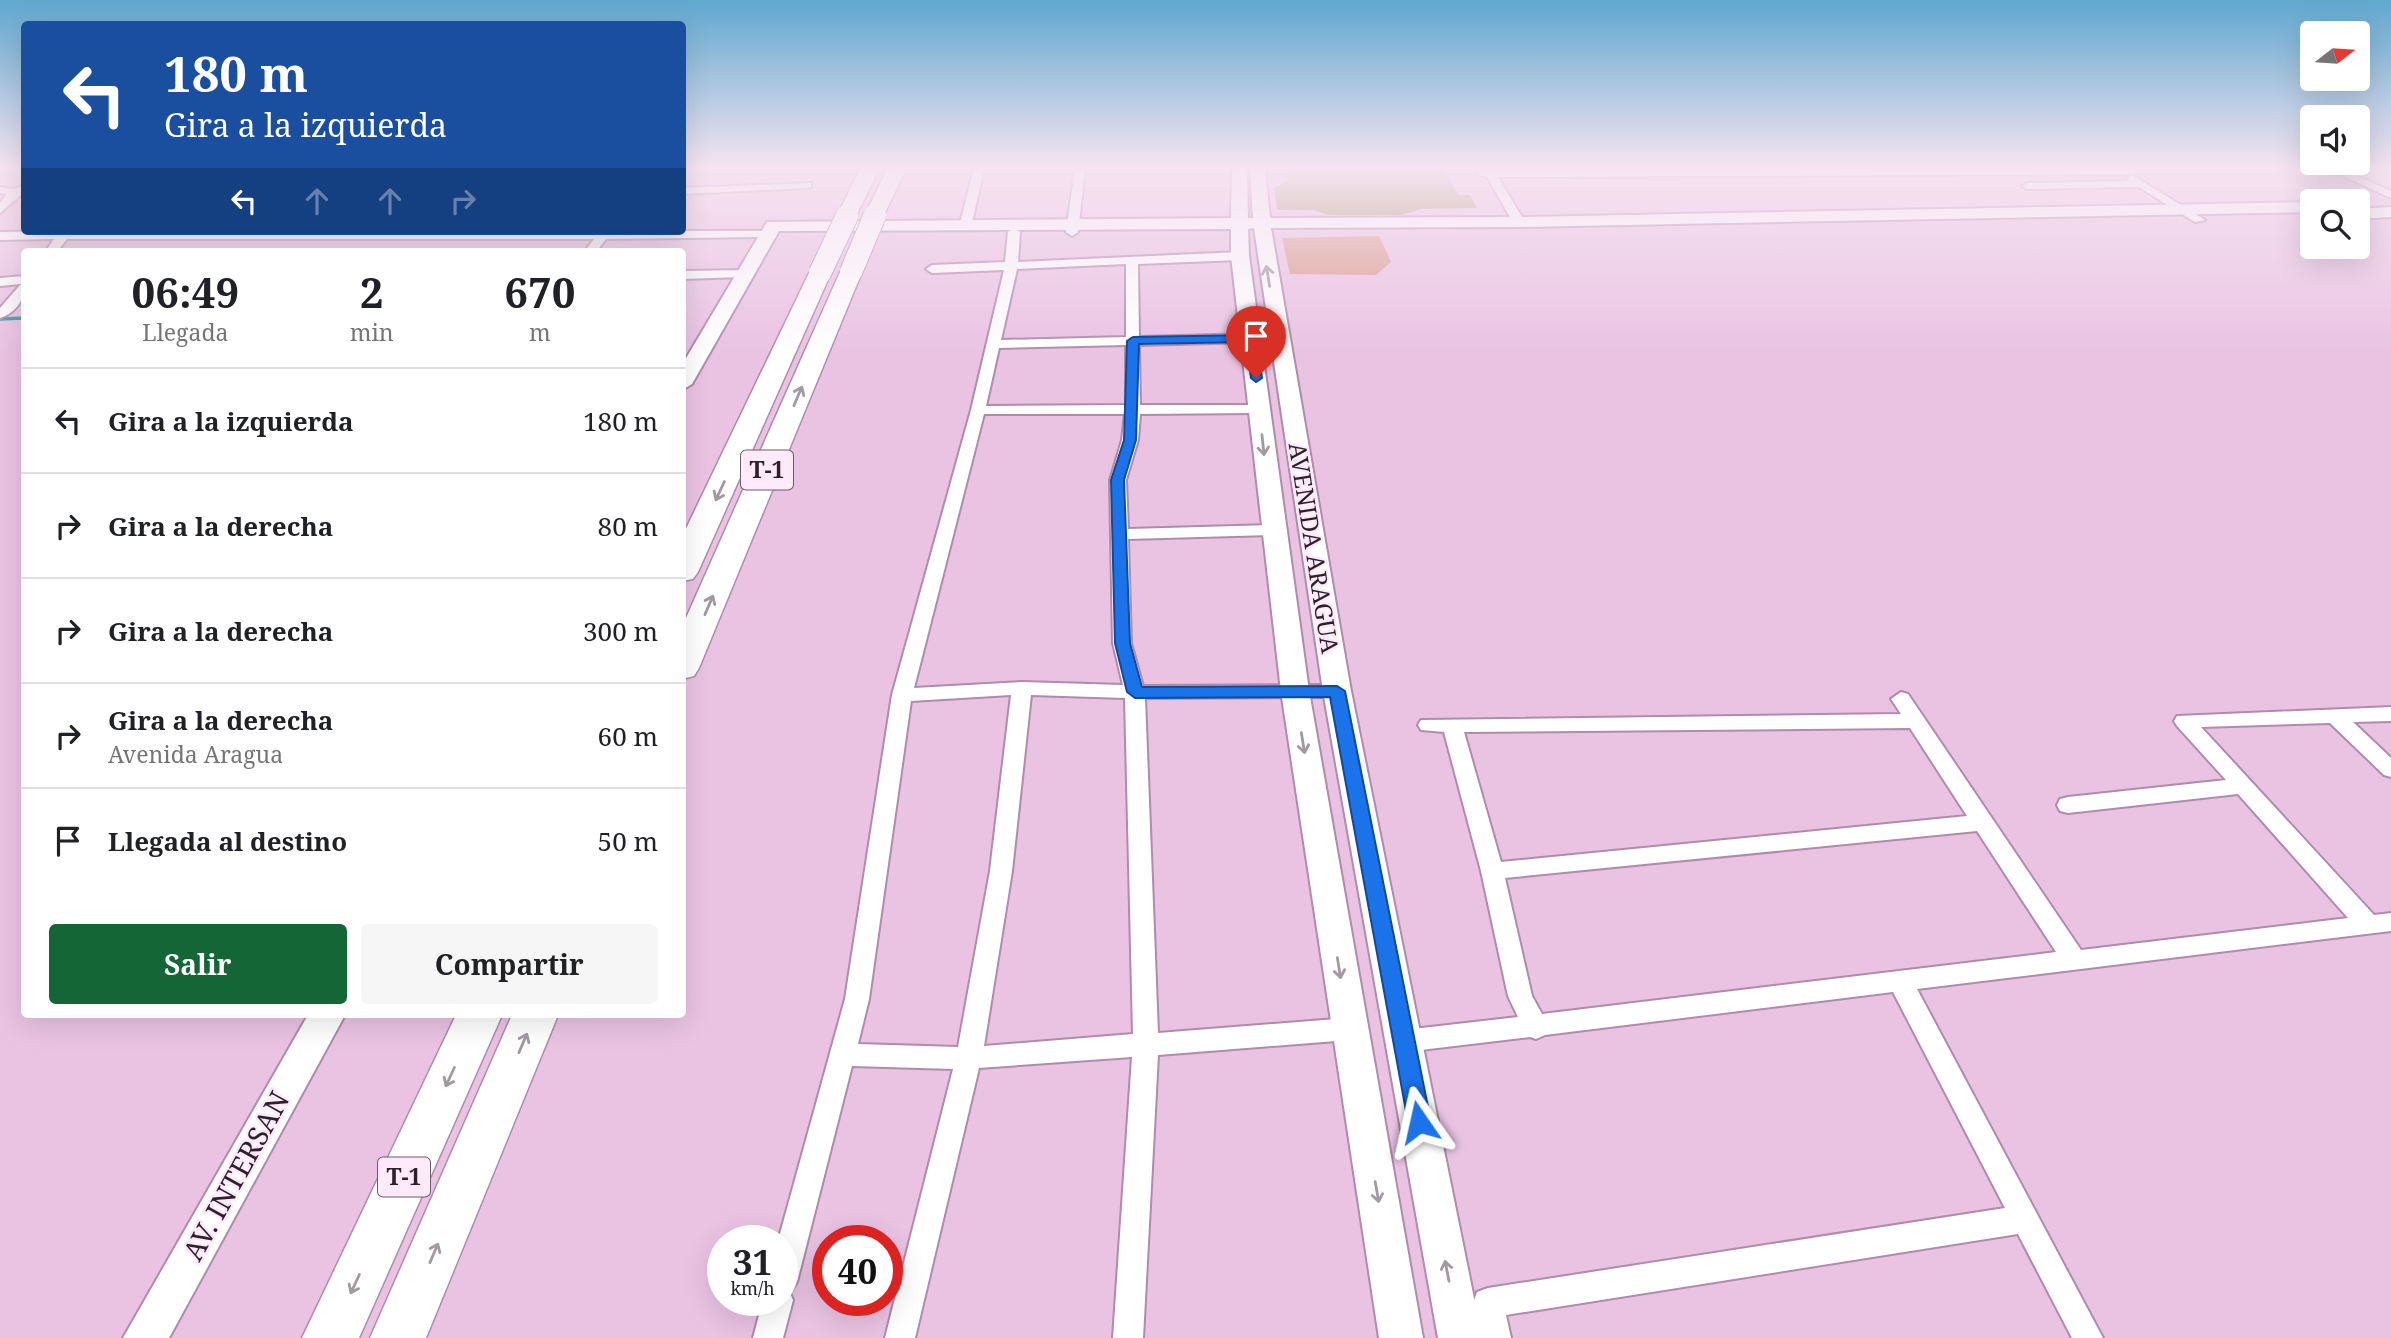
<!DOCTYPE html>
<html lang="es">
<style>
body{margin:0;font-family:"Noto Serif",serif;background:#f6f6f6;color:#202124;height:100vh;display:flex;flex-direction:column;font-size:26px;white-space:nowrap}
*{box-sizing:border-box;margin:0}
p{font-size:23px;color:#757577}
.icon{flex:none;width:38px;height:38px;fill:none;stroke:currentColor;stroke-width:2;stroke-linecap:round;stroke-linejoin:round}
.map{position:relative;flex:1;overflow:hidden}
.panel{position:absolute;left:21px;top:248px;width:665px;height:770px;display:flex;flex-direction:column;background:#fff;border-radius:7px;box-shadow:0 7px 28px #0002}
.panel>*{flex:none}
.guide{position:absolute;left:21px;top:21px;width:665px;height:214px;border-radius:7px;box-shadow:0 7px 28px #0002;background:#1a4fa0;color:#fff;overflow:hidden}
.needle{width:46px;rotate:73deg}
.tools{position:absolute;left:2300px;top:21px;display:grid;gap:14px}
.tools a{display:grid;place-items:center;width:70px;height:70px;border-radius:7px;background:#fff;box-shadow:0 7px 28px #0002;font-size:35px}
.speed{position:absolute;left:707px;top:1225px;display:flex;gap:14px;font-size:35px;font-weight:700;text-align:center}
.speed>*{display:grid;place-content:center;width:91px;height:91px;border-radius:50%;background:#fff;box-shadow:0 7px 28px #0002;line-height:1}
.speed small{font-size:18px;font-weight:400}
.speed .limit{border:10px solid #d22;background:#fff;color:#111}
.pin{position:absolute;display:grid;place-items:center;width:60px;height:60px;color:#fff;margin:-72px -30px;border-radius:50% 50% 50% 0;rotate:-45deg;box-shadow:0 0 7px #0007}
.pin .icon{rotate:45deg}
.me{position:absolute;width:77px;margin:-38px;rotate:349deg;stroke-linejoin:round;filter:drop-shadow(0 0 5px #0008)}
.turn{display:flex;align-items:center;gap:24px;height:147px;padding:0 28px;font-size:32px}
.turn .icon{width:91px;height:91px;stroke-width:2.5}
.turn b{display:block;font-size:49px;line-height:60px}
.lanes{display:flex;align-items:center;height:66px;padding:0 28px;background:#0003;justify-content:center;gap:35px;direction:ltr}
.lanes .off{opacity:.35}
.eta{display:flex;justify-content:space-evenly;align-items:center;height:119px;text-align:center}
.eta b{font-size:42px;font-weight:700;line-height:49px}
.button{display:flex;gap:14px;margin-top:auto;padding:14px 28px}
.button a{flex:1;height:80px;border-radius:7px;background:#156636;color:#fff;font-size:28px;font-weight:700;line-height:80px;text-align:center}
.button a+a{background:#f6f6f6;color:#202124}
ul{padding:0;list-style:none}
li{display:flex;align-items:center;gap:21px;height:105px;padding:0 28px;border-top:2px solid #e0e0e0}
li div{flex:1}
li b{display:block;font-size:26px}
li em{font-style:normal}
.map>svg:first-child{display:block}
</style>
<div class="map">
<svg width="2391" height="1338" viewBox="0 0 2391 1338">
<rect width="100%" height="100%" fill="#eac3e3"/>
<path fill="#d9988a" d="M1379,236L1391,262L1376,275L1290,274L1282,238Z"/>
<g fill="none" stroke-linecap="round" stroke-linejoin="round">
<path stroke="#3594a6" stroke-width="3.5" d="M0,319L24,318"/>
</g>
<path fill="#a5976b" d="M1287,169H1444L1458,195H1470L1477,208L1421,209L1401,215H1328L1314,210H1277L1274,188L1289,180Z"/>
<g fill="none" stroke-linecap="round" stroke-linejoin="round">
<g stroke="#b08baa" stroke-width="4">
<path id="street" d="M974,169H984L971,227L965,230L959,227Z
M1075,169H1085L1078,232L1072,236L1066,232Z
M1483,169H2136L2138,171L2133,174L1498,177L1525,222L1519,225L1513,222L1487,177L1477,174Z
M2328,169H2341L2391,191V198Z
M2132,175L2205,220L2195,222L2139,187L2027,189L2022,186L2027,183L2129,181L2127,178Z
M811,183V187L807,188L682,194V188Z
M24,185V192L0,213V203L7,194L0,193V187L14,189Z
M1014,228L1020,232L1018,262L1240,252L1246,256L1240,260L1138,264L1139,337L1251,334L1258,338L1251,342L1139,345L1140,405H1259L1266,409L1259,413L1140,414L1138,440L1126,480L1128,529L1273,525L1281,530L1273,535L1128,539L1131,643L1143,686L1337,685L1347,691L1337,697L1145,698L1158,1033L1349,1018L1358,1021L1362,1029L1358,1037L1349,1040L1158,1055L1143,1338H1113L1132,1057L979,1068L915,1338H885L953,1069L852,1066L797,1282L790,1293L793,1300L783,1338H753L763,1300H782V1241H778L845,999L892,695L971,410L1004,270L932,273L926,269L932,265L1005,262L1008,232ZM1126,264V337L1001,340L1017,269ZM1126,345V405L986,406L999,348ZM984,414H1125L1122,440L1110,480L1113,643L1123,685L1022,682L914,688ZM1011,695L990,871L958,1047L858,1044L869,999L911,701ZM1031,695L1125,698L1133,1034L984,1046L1012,871Z
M768,231L772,233V237L606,239L596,252H584L594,239H67L57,252H45L54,239L0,240V232L64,231Z
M749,270L751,273L745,277L682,279V271Z
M24,276C26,296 20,311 0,318V308L21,284L0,286V278Z
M1901,692L1908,694L2081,950L2348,918L2238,794L2068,813L2060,811L2057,805L2060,799L2068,797L2226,780L2177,726L2174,721L2177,716L2391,707V721L2353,722L2391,758V777L2384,775L2330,723L2201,727L2374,915L2391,913V931L1917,989L2103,1338H2072L2018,1234L1506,1315L1511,1338H1481L1473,1303L1477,1292L1488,1288L2005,1208L1893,992L1545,1035L1536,1039L1530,1037L1404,1052L1395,1049L1391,1041L1395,1033L1404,1030L1518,1017L1508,996L1481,871L1444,732L1421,730L1418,725L1421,720L1901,714L1891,699ZM1910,728L1967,816L1501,862L1464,732ZM1977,831L2056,952L1542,1014L1532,996L1505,878Z"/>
</g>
<g stroke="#b08baa" stroke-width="4">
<path id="secondary" d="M1232,169H1247L1248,218H1253L1250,169H1265L1270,218L1519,217L2312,202V212L1519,227L1271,228L1351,691L1482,1338H1438L1323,691L1254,228L1248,229L1249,256L1309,691L1423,1338H1379L1281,691L1231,256V229L779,231L692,384L682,390V365L767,222L1231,218Z
M2391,207V217L2357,219V209Z
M308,1015H345L169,1338H123Z"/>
</g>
<g stroke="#b08baa" stroke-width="3">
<path id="highway" d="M860,169H879L854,220H840L837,216Z
M887,169H906L882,219H868L865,215Z
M851,265L862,272L699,668L694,676L682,679V627L840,272Z
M820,266L831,273L698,572L693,579L682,581V537L809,273Z
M456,1015H502L359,1338H302Z
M512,1015H558L426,1338H370Z"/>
</g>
<use href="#street" fill="#fff" fill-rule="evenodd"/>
<use href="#secondary" fill="#fff" fill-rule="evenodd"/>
<use href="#highway" fill="#fff" fill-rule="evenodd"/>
<g stroke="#b08baa" stroke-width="24" stroke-linecap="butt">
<path id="highway-bridge" d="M851,272L875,215
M820,273L847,216"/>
</g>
<use href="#highway-bridge" stroke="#fff" stroke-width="22"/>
</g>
<defs><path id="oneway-shaft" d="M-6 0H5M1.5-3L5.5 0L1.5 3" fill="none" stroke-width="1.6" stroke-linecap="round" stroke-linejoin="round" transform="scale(1.75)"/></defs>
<g stroke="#a19aa0">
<use href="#oneway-shaft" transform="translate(1268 276) rotate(-99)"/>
<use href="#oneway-shaft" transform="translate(798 396) rotate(-67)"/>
<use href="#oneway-shaft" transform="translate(1263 445) rotate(84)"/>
<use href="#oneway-shaft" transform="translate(720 491) rotate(115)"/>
<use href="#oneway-shaft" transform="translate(709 605) rotate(-67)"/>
<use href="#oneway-shaft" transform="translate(1303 743) rotate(81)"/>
<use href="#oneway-shaft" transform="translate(1339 968) rotate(81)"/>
<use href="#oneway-shaft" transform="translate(523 1043) rotate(-67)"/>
<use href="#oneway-shaft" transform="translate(450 1077) rotate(115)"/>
<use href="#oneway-shaft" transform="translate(1377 1192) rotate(80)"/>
<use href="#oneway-shaft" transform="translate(434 1253) rotate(-67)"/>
<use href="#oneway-shaft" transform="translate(1447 1271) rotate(-101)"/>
<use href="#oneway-shaft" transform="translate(355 1284) rotate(115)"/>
</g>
<linearGradient id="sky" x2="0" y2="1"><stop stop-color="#60a7ce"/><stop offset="0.47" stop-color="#f6e4f2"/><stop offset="1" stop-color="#f6e4f2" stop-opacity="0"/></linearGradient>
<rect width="2391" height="356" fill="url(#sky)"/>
<path fill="#1a73e8" stroke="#114b97" stroke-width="2" d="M1251,335L1256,338L1262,378L1256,382L1251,378L1246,342L1139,344L1136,440L1124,480L1130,643L1142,687L1337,686L1345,691L1431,1122L1427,1129L1419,1132L1412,1129L1408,1122L1330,697L1135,698L1127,692L1115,643L1111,480L1124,440L1127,341L1133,337Z"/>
<g text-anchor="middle" stroke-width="5" stroke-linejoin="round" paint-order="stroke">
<g fill="#ffeafb" stroke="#6d5c69" stroke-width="2">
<rect x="741" y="450.5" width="52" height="39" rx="5"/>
<rect x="378" y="1157.5" width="52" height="39" rx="5"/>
</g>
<g font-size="23" font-weight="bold" fill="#2e1f2b">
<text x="767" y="478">T-1</text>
<text x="404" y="1185">T-1</text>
</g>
<g font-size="24" fill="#2e1f2b" stroke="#ffeafb">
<text transform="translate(1313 548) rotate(81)" y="8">AVENIDA ARAGUA</text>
</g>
<g font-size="28" fill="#2e1f2b" stroke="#ffeafb">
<text transform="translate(236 1176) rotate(-61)" y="10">AV. INTERSAN</text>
</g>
</g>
</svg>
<div class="tools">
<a><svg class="needle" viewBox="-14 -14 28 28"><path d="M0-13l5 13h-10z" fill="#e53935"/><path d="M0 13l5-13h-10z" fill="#757577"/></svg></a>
<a><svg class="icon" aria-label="sound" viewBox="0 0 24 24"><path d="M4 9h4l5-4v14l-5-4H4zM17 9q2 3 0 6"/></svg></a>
<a><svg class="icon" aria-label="search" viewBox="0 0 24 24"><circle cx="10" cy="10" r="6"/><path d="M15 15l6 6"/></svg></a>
</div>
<div class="speed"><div>31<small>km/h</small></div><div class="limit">40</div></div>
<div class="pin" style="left:1256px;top:378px;background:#d93025"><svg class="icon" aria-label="arrive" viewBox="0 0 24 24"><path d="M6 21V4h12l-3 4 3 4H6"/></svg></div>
<svg class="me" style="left:1419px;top:1122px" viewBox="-20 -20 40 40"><path d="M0-17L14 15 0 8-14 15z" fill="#1a73e8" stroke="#fff" stroke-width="4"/></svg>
<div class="guide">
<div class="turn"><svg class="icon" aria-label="left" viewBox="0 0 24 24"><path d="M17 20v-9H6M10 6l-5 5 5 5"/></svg><div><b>180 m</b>Gira a la izquierda</div></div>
<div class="lanes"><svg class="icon" aria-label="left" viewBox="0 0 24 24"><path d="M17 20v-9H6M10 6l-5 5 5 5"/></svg><svg class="icon off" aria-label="ahead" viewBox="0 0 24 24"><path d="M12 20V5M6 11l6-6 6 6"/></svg><svg class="icon off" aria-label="ahead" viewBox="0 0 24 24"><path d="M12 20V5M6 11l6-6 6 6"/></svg><svg class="icon off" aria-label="right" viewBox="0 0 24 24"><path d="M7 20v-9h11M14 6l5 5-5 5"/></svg></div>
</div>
<section class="panel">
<div class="eta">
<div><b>06:49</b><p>Llegada</p></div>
<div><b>2</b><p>min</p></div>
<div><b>670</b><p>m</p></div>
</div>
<ul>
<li><svg class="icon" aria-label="left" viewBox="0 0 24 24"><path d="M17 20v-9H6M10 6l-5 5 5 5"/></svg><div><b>Gira a la izquierda</b></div><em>180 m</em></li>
<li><svg class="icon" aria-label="right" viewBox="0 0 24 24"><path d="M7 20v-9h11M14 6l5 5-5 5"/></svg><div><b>Gira a la derecha</b></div><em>80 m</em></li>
<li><svg class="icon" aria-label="right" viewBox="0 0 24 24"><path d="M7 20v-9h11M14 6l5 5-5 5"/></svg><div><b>Gira a la derecha</b></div><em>300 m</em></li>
<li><svg class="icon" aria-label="right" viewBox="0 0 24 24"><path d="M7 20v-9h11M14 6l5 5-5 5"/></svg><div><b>Gira a la derecha</b><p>Avenida Aragua</p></div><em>60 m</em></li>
<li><svg class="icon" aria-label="arrive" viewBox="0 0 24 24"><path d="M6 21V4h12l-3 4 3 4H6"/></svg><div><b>Llegada al destino</b></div><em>50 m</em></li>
</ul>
<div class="button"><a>Salir</a><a>Compartir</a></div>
</section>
</div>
